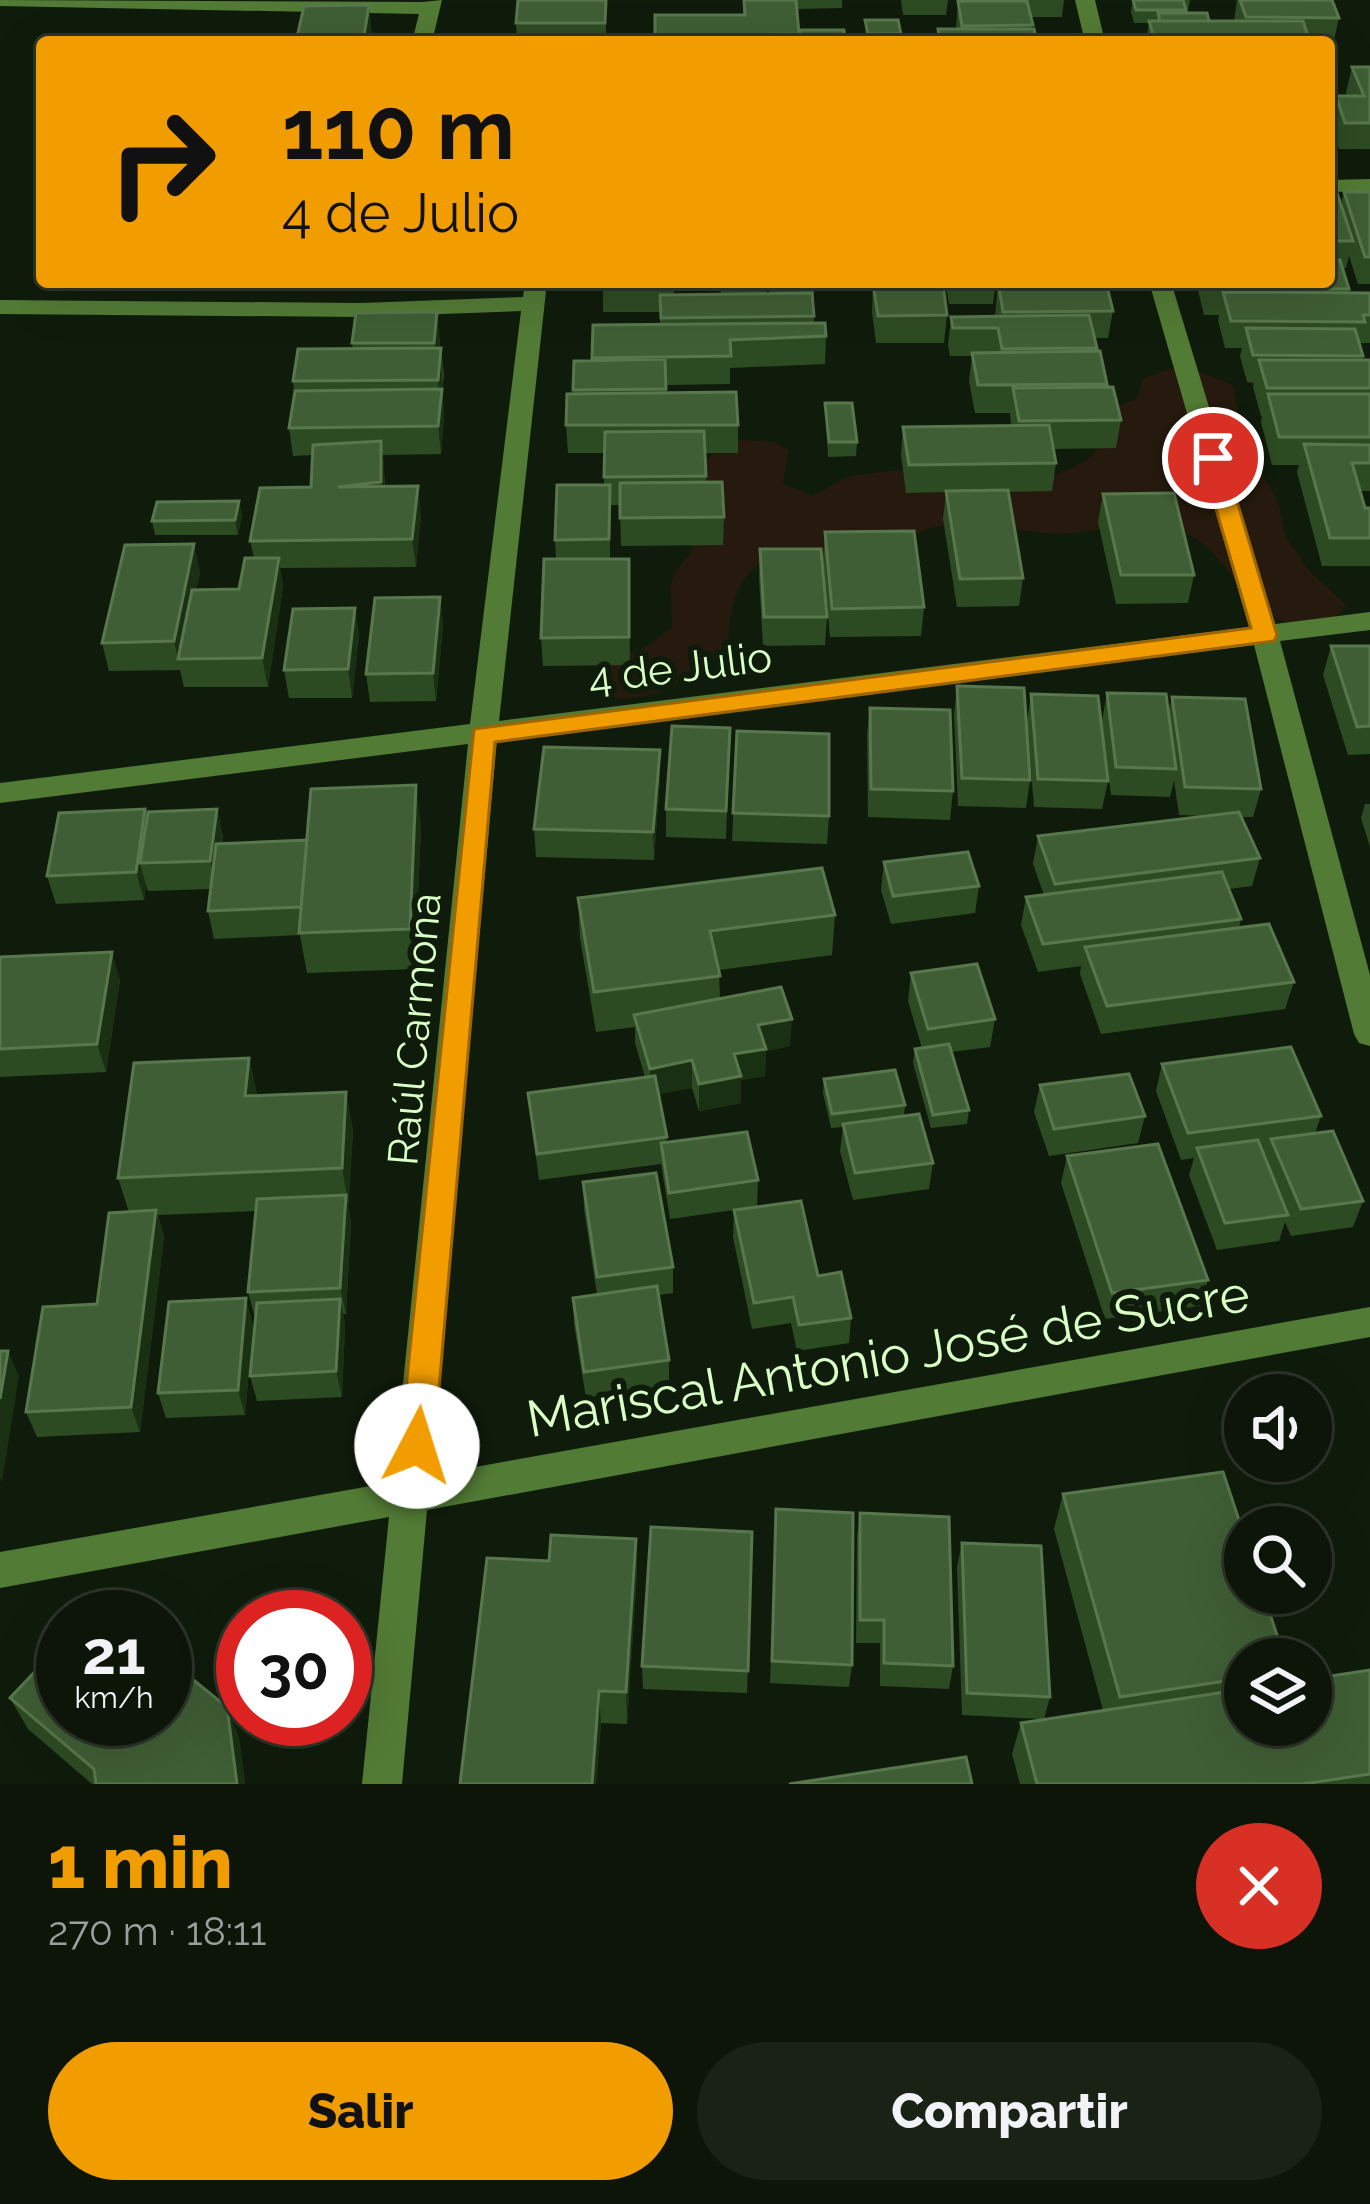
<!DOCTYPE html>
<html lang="es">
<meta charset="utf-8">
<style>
body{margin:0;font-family:Raleway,sans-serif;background:#1a2216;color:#f1f3f6;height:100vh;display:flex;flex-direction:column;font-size:45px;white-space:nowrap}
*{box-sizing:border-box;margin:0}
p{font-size:39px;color:#9a9f9c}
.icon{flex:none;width:66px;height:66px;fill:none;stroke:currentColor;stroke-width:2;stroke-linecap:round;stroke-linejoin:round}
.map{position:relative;height:1784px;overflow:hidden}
.panel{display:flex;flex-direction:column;background:#0c1508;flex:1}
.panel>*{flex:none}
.hud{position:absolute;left:36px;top:36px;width:1299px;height:252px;border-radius:12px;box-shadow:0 12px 48px #0002,0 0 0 3px #2c3429;background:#f19d00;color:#111;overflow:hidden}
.tools{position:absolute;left:1224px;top:1374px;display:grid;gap:24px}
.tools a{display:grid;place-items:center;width:108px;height:108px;border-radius:50%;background:#0c1508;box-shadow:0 12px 48px #0002,0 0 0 3px #2c3429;font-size:60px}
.speed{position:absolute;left:36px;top:1590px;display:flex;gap:24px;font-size:60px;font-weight:700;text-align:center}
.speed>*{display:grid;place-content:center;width:156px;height:156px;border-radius:50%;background:#0c1508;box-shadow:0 12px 48px #0002,0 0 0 3px #2c3429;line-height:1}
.speed small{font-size:30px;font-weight:400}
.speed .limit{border:18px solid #d22;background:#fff;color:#111}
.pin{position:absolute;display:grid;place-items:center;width:102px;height:102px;color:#fff;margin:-51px;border:6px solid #fff;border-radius:50%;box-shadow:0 3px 12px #0007}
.me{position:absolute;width:132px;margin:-66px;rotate:5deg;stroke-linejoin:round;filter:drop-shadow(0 0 9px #0008)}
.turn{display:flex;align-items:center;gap:42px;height:252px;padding:0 48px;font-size:54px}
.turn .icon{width:156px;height:156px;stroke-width:2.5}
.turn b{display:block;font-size:84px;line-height:102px}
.round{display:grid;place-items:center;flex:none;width:126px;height:126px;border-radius:63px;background:#1a2216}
.headline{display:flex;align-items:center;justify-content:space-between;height:204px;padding:0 48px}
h1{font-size:72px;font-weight:800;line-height:90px;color:#f19d00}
.action{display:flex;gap:24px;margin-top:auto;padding:24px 48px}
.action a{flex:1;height:138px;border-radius:72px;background:#f19d00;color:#111;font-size:48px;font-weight:800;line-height:138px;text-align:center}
.action a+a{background:#1a2216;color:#f1f3f6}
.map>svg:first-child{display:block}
</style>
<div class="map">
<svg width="1370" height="1784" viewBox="0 0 1370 1784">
<rect width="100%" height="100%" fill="#101c0b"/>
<path fill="#261a0e" d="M1173,368H1189L1233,385L1243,436L1278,502L1286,537L1309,571L1346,605C1335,620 1326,623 1308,624C1240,626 1238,554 1181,531C1144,516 1111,529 1073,533C1034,537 995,522 955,524C917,526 899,548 869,553C833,559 796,558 760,563C733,583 729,616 728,647C694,678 643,711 597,694L598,668L648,646L672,627L671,587L674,574L691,552L705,461L724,443L740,440L775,442L789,450L783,483L812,496L850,476L899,470L946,487L1020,493L1087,460L1096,450L1100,416L1137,398L1143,379Z"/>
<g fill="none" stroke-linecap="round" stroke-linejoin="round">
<path fill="#527b35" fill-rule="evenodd" d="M0,0L422,2L442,0L432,42H412L419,14L0,6Z
M1075,0H1095L1105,42H1085Z
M1370,179V191L1329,192V180Z
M525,282H547L499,721L1249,627L1149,282H1171L1275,624L1370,612V630L1280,641L1370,975V1046L1359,1043L1354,1034L1254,645L497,740L430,1475L1370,1307V1337L427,1510L402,1784H362L389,1517L0,1588V1552L393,1482L468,744L0,803V783L470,724L521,311L361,317L0,314V300L361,303L523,297Z"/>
</g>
<path fill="#2d4b23" d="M606,0V42H517L516,23Z
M743,0H842V8L797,9L799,42H655V15H743Z
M901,0H948L946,15H903Z
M982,0H1064L1062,17H1031L1032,29L1037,42H937L938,29H956L958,1Z
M1133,0H1190L1188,9H1185V13L1209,21H1234L1237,0H1332L1339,18L1333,44H1329V42H1146L1149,23H1134L1131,12Z
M865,20L901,34L900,42H866Z
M1352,67H1370V149H1339L1333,131L1329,147V104L1332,113L1336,96H1347L1346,93Z
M1329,190L1341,204L1344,192H1370V284H1358L1349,256L1346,268H1343L1349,289L1348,293H1370V343H1360L1359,344L1363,356L1362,360H1370V491H1360L1365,508H1370V566H1322L1297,472L1299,465H1272L1261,422L1262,416H1261L1253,387L1254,383L1247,382L1240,356L1242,348H1225L1218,320L1219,315H1204L1197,286L1198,282H1329Z
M603,282H674V295L721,294L720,282H766V294H770L769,282H814V323L826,336L825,364L730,368V384L666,385V393L738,425V453H705L706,482L724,517L723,545L621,546L620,505H610V559H629L630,665L543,666L541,638L556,559L555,540L604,485L605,453H568L566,425L573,394L574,361L592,360L593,325L660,324V312H603Z
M945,282H996L993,304H949Z
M998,282L1113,311L1108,338H1094L1107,387L1121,420L1116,448L1053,449L1056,463L1052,491L1008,492L1023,578L1019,606L957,607L943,519L946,492L906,493L901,455L903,427L1011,425L1010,413H975L969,381L972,356H950L948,345L951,317L995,316Z
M873,284L947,315L944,343H876L872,312Z
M440,339L439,348H441L444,375L442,392L444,417L441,454L383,455L385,487L421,514L416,567L280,568L283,586L268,687H184L180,670L109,671L102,643L200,572L196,590L239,589L254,558L250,541L311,487L313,455L293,456L289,428L294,392L293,381L353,349L352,343Z
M825,403L857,442L856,456L828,457Z
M1103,494L1194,575L1188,603L1116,604L1098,522Z
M239,501L242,515L238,535H155L152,521Z
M825,532L924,607L921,636L830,637L823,560Z
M760,549L827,617L825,645L763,646L759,578Z
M440,597L443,625L436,701L370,702L366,674Z
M355,608L359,636L352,698H289L284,670Z
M1331,646H1370V754L1348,755L1323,675Z
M957,686L1030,780L1026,808L958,806L954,714Z
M1107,693L1168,714L1172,697L1261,789L1253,817H1241L1260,858L1252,886L1229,889L1241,919L1239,928L1294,982L1285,1009L1101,1034L1080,974L1081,966L1038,972L1021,925L1026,897L1044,895L1033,864L1038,836L1206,816L1179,815L1174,780L1170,797L1111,795L1102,721Z
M1031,694L1108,781L1102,809L1034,807L1027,722Z
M870,708L953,791L950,820L868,817L867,736Z
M730,728L726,839L666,837V809Z
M737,731L829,816L827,844L732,841Z
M660,750V778L654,860L536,857L534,829Z
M1365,804H1370V847L1361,818Z
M145,809L147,817L217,809L223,837L222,844L307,841L421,826L415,969L307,973L300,935L214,939L208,911L210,889L148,891L146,885L144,900L56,904L47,876Z
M884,862L979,886L975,913L891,924L881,890Z
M578,898L835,915L832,955L719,970L720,999L790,1046L766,1051L765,1076L741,1080V1103L699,1111L692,1088L658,1094L667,1143L758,1180L757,1207L818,1276L851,1318L849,1343L797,1351L791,1323L752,1329L733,1237L734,1210L670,1219L661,1164L539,1180L528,1093L645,1077L635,1043V1027L596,1032L580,938Z
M0,957L120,980L106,1072L0,1077Z
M911,973L995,1019L990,1047L951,1052L969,1110L967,1124L931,1128L913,1063L915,1049L922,1048L908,1001Z
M249,1058L257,1095L346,1092L353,1131L348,1206L351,1222L346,1314H343L345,1325L342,1397L257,1401L250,1376L255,1318L248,1292L256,1211L158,1215L164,1237L140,1432L37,1437L26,1412L97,1304L129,1212L118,1178Z
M1162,1064L1321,1116L1315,1133L1363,1201L1353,1227L1291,1236L1285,1222L1279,1241L1217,1250L1189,1175L1194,1158L1181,1160L1156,1091Z
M824,1079L905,1105L904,1116L933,1163L929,1189L853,1200L840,1151L843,1127L831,1128L823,1093Z
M1040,1085L1145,1116L1138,1143L1049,1156L1034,1112Z
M1067,1156L1208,1280L1200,1306L1105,1319L1061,1183Z
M583,1182L673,1267V1293L658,1295L669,1360V1386L586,1398L574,1324L573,1298L597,1294L584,1209Z
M253,1324L245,1415L166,1418L158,1393Z
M1063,1494L1245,1659V1725L1370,1670V1784H1020L1012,1754L1021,1723L1103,1710L1054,1529Z
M776,1509L852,1665L849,1687L770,1683Z
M860,1513L953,1666L949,1689L880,1686V1643H856L857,1537Z
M752,1532L747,1693L643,1689L642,1666Z
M636,1539L637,1573L627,1724L601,1723L596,1784H460L549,1561Z
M962,1543L1050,1697L1044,1719L962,1715L957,1567Z
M10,1698L227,1707L239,1738L245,1784H92L28,1729Z"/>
<path fill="#1a3012" d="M369,5L373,42H363Z
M437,312L440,339L436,370L434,343Z
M441,348L444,417L441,454L438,426L440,405L438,380Z
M381,441L384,469L385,511L381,482Z
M418,486L421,514L416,567L412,539Z
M239,501L242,515L238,535L235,520Z
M194,544L200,572L182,659H178L174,641Z
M279,558L283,586L268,687L262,658Z
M440,597L443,625L436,701L433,673Z
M355,608L359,636L352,698L348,669Z
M660,750V778L654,860L653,832Z
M416,785L421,826L415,969L410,929Z
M145,809L153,837L140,863L146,885L144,900L136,872Z
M217,809L223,837L217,889L210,861Z
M112,952L120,980L106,1072L97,1044Z
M792,1019L790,1046L766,1051L765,1076L741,1080V1103L699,1111V1084L734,1054L758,1025Z
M249,1058L258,1098L245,1096Z
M692,1060V1088L651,1096L650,1069Z
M346,1092L353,1131L349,1206L342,1168Z
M346,1195L351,1222L346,1314L340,1288Z
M156,1210L164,1237L140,1432L131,1407Z
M246,1298L253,1324L245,1415L238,1390Z
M340,1299L345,1325L342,1397L336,1371Z
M8,1351L19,1376L2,1482L0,1478V1399Z
M636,1539L637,1573L627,1724L626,1692Z
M599,1691L601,1723L596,1784H592Z
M227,1707L239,1738L245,1784H237Z"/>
<path fill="#3f5e35" stroke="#58774c" stroke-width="3" d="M518,0H606L605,23H516Z
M744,0H796L799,34L655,36V15H745Z
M1133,0H1183L1186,10H1136Z
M1240,0H1332L1339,18L1246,17Z
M958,1H1027L1033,25L962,26Z
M369,5L363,42H296L304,6Z
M1158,13H1207L1209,21H1160Z
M865,20H898L901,34H868Z
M1149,21H1303L1310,42H1155Z
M938,29H1034L1037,42H940Z
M800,30H844L845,40L801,41Z
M1352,67H1370V123H1345L1336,96H1364Z
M1329,104L1335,121H1329Z
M1329,190H1336L1353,241H1329Z
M1344,192H1370V257H1365Z
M1329,260H1340L1349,289L1210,288L1208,282H1329Z
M603,282H674V284L603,285Z
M722,282H766V288H722Z
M772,282H814V285L772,286Z
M998,282H1106L1113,311L1003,312Z
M873,284H943L947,315L878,316Z
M1223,292L1370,293V315H1363L1365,322L1231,321Z
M812,293L814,316L661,318L660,295Z
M437,312L434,343H352L356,313Z
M1089,315L1097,348L1002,349L998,328H953L951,317Z
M825,323L826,336L730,340L731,356L592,358L593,325Z
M1246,328L1355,329L1363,356L1253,355Z
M441,348L438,380L293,381L298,349Z
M1100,351L1107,384L978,385L972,353Z
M665,359L666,389L573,390L574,361Z
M1259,360H1370V388H1267Z
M1113,387L1121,420L1019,421L1013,388Z
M442,389L438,426L289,428L295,391Z
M736,392L738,425H566L567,394Z
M1268,394H1370V437H1279Z
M825,403H852L857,442H829Z
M1049,425L1056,463L909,465L903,427Z
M704,431L706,476L604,477L605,432Z
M381,441V482L338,487L418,486L412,539L250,541L260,488L311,487L313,445Z
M1304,444L1370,445V463H1352L1365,508H1370V538H1330Z
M722,482L724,517L620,518V483Z
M557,485H610L609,539L555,540Z
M1008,490L1023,578L960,579L946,491Z
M1174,493L1194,575H1121L1103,494Z
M239,501L235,520L152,521L157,502Z
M914,531L924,607L832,609L825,532Z
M194,544L174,641L102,643L125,545Z
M760,549H821L827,617H764Z
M245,558H279L262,658L178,659L192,590L239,589Z
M544,559H629V637L541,638Z
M440,597L433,673L366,674L375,598Z
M355,608L348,669L284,670L293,609Z
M1331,646H1370V726L1357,727Z
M957,686L1024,688L1030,780L962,778Z
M1107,693L1166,694L1176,769L1116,767Z
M1031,694L1098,696L1108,781L1038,779Z
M1172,697L1245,699L1261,789L1185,787Z
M870,708L950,710L953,791L871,789Z
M672,726L730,728L726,811L666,809Z
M737,731L829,734V816L733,813Z
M544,747L660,750L653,832L534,829Z
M416,785L410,929L299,933L311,789Z
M145,809L136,872L47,876L59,813Z
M217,809L210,861L140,863L148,812Z
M1239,812L1260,858L1055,884L1038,836Z
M307,840L301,907L208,911L216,844Z
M968,852L979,886L893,896L884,862Z
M822,868L835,915L710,931L720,976L594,992L578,898Z
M1222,872L1241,919L1043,944L1026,897Z
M1269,924L1294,982L1107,1006L1085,947Z
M112,952L97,1044L0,1049V957Z
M977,964L995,1019L928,1029L911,973Z
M781,987L792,1019L758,1025L766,1049L734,1054L741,1076L699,1084L692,1060L650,1069L634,1015Z
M949,1044L969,1110L933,1115L915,1049Z
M1291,1047L1321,1116L1188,1133L1162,1064Z
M249,1058L245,1096L346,1092L342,1168L118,1178L134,1063Z
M895,1070L905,1105L832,1114L824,1079Z
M1129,1074L1145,1116L1054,1129L1040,1085Z
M655,1076L667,1137L537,1154L528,1093Z
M919,1114L933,1163L855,1173L843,1124Z
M1333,1131L1363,1201L1301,1209L1271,1139Z
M747,1132L758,1180L669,1193L661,1143Z
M1258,1140L1288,1215L1225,1223L1197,1148Z
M1158,1144L1208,1280L1112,1293L1067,1156Z
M656,1173L673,1267L597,1277L583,1182Z
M346,1195L340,1288L248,1292L257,1199Z
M801,1201L818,1276L841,1272L851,1318L799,1325L793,1297L754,1303L734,1210Z
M156,1210L131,1407L26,1412L43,1307L97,1304L109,1213Z
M657,1286L669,1360L584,1372L573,1298Z
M246,1298L238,1390L158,1393L169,1302Z
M340,1299L336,1371L250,1376L257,1303Z
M0,1351H8L0,1399Z
M1223,1472L1245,1538V1593H1263L1285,1659H1245V1678L1120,1697L1063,1494Z
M776,1509L853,1513L852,1665L772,1661Z
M860,1513L949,1517L953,1666L884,1663V1620H860Z
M651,1527L752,1532L748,1671L642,1666Z
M551,1535L636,1539L626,1692L599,1691L592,1784H460L487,1558L549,1561Z
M962,1543L1041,1546L1050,1697L967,1693Z
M99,1605L114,1617H87Z
M63,1642V1719H165V1657L227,1707L237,1784H96L94,1769L10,1698Z
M1370,1670V1774L1303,1784H1037L1021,1723L1245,1689V1725H1311V1679Z
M966,1757L972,1784H789Z"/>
<path fill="#f19d00" stroke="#9d6600" stroke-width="3" d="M1213,451L1224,458L1277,635L1274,641L495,742L434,1446L429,1456L417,1461L405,1456L400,1446L474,729L1251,628L1201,458Z"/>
<g text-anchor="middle" stroke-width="12" stroke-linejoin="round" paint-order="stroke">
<g font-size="42" fill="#d9ffc6" stroke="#101c0b">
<text transform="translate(680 667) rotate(-7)" y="15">4 de Julio</text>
<text transform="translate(414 1029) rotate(-85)" y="15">Raúl Carmona</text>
</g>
<g font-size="51" fill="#d9ffc6" stroke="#101c0b">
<text transform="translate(888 1356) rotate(-10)" y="18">Mariscal Antonio José de Sucre</text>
</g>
</g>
</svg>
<div class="tools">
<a><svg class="icon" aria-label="sound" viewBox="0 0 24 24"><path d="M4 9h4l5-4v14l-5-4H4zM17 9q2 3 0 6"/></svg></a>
<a><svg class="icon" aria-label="search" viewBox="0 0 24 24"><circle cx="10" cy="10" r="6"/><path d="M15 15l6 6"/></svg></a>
<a><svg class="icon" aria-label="layers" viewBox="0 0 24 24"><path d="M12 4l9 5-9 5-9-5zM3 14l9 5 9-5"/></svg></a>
</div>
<div class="speed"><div>21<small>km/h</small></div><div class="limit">30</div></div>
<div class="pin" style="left:1213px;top:458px;background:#d93025"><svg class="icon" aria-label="arrive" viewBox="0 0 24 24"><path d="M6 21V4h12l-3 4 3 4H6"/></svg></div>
<svg class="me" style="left:417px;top:1446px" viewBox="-20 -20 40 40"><circle r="19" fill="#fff"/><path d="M0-13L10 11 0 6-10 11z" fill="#f19d00"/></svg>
<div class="hud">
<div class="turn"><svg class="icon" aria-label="right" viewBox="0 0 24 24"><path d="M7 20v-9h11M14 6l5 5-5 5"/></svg><div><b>110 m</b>4 de Julio</div></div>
</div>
</div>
<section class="panel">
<div class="headline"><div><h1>1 min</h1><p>270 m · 18:11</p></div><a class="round" style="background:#d93025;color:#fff"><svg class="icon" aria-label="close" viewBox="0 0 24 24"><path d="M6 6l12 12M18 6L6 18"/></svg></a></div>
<div class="action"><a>Salir</a><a>Compartir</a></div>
</section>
